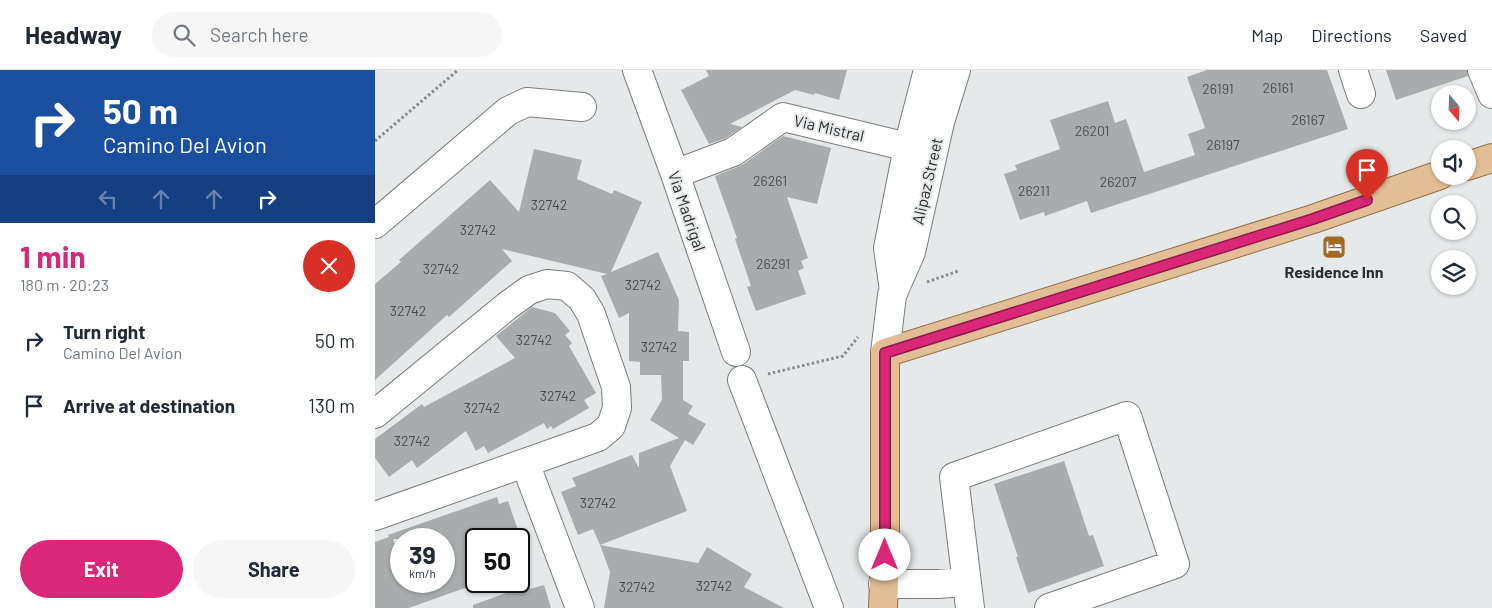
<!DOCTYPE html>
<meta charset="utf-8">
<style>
body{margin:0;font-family:Barlow,sans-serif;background:#f6f6f7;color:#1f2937;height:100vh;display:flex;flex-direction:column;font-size:19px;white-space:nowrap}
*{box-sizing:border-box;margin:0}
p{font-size:16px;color:#747a83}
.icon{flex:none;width:28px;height:28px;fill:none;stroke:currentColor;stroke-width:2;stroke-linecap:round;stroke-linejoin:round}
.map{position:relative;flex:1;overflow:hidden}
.side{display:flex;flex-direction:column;background:#fff;width:375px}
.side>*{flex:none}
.top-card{background:#1a4fa0;color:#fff;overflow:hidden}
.needle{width:32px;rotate:161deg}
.controls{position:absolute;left:1056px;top:15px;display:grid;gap:10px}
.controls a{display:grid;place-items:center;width:45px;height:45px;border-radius:50%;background:#fff;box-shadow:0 1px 4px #0004;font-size:25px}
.speed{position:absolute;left:15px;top:458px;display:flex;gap:10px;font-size:25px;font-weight:700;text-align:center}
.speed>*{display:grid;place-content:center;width:65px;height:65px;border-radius:50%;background:#fff;box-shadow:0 1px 4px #0004;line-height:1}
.speed small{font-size:12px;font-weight:400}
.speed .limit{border:2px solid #111;border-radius:8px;background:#fff;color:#111}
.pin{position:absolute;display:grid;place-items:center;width:42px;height:42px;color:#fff;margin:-51px -21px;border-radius:50% 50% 50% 0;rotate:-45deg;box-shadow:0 0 5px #0007}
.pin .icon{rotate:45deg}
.me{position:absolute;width:55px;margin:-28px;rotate:0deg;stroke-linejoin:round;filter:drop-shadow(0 0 4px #0008)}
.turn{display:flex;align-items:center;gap:18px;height:105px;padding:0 20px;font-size:22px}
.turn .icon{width:65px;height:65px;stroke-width:2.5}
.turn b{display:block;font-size:35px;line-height:42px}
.lanes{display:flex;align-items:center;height:48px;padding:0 20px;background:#0003;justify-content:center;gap:25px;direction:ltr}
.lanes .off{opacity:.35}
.round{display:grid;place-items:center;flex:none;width:52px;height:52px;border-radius:26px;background:#f6f6f7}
.overview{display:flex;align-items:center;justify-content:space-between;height:85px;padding:0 20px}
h1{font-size:30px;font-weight:700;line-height:38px;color:#db2777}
.cta{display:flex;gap:10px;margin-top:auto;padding:10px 20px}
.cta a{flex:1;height:58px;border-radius:30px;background:#db2777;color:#fff;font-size:20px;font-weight:700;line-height:58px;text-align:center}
.cta a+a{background:#f6f6f7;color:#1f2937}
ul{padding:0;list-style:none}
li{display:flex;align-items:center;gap:15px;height:65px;padding:0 20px}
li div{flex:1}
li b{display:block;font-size:19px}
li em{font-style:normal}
header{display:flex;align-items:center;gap:30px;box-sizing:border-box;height:70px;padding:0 25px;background:#fff;border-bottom:1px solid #e0e1e3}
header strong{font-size:24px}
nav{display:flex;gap:28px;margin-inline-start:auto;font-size:18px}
.search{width:350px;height:45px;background:#f6f6f7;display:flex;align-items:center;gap:12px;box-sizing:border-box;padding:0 18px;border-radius:28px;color:#747a83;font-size:19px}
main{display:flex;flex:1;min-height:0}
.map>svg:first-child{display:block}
</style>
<header>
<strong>Headway</strong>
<div class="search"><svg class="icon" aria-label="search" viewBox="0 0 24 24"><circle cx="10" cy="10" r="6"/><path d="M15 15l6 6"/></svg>Search here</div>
<nav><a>Map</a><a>Directions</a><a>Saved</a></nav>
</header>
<main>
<section class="side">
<div class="top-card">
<div class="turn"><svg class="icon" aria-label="right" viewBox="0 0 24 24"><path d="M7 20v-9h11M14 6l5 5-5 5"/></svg><div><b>50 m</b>Camino Del Avion</div></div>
<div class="lanes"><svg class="icon off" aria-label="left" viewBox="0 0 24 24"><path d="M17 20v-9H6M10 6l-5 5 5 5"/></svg><svg class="icon off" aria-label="ahead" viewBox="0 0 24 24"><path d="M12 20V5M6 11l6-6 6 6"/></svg><svg class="icon off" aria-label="ahead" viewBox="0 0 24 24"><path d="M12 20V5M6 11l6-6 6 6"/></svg><svg class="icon" aria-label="right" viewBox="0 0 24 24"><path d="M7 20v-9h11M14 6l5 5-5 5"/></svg></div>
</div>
<div class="overview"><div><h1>1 min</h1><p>180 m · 20:23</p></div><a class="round" style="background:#d93025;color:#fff"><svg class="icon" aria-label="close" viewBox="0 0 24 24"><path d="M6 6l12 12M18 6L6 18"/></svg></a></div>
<ul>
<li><svg class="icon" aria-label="right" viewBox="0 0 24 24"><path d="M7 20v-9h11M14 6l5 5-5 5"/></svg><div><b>Turn right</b><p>Camino Del Avion</p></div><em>50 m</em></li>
<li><svg class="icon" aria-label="arrive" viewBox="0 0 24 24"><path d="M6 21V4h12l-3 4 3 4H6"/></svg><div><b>Arrive at destination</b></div><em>130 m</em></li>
</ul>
<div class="cta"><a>Exit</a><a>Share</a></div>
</section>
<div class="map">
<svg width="1117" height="538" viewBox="0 0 1117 538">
<rect width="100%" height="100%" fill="#e6e9ea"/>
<path fill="#a9acad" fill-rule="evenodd" d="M331,0H472L464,30L440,23L439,25L420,20L355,54L367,57L351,68L334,74L306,20L334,6Z
M832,0H952L973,59L716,143L712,131L670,146L669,142L645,150L629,104L642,100L640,95L685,79L675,50L733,31L740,53L751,49L769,102L820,85L813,64L830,58L812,7Z
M1011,0H1092L1093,6L1021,30Z
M408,66L456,78L442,134L412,127L433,188L426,191L429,198L423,201L431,224L381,241L372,217L376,216L360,169L362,168L340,106L367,95Z
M159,79L207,90L202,109L237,124L239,120L267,132L236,202L283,182L304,230L303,261L314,262V291H308V330L318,336L313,344L331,354L318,375L310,370L295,396L312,441L225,475L218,459L203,465L186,422L201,416L197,408L257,385L264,398V383L304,368L275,350L287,330L286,305H265V292L254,291V243L244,248L226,206L232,204L127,179L137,191L74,247L72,245L0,310V214L26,192L24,190L115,110L144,142Z
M157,237L180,243L195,261L190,265L197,273L194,276L221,323L209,330L214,338L178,359L176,356L172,359L169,353L113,383L109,376L101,381L91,361L42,398L37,390L14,407L0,388V369L47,334L49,337L140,288L121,266Z
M689,391L714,466L718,465L729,496L653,523L641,487H643L619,414Z
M122,427L124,434L133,431L146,469H101V514L34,538H0V472L14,467L13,465ZM18,469H69V511H26V493Z
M225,475L323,493L332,477L377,504L369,517L409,538H229L235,502Z
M153,515L155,519L169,515L176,538H98V535Z"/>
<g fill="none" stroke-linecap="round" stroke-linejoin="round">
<g stroke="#797d7e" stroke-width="30">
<path id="minor" d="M262,0L300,104L361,282
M978,0L986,24
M1107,0L1117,24
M300,104L358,82L408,47L533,77
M0,154L133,41L152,32L207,37
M519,221L513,178L533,77L553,0
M510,283L517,225L536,182L565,52L581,0
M367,310L454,538
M0,344L132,236L154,220L172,214L192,216L207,229L216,244L241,317L242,338L236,356L223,367L0,446
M150,393L205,538
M508,514H562L591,512
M595,538L579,407L752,346L800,494L674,538"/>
</g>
<g stroke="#956f43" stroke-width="30">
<path id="major" d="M1092,96L1117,88
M508,538L510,485V283L938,149L1065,105"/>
</g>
<path stroke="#8a8c8d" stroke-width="3" stroke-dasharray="2.5 2.5" stroke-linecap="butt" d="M0,71L83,0
M552,212L583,201
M393,304L468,286L483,267"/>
<use href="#minor" stroke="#fff" stroke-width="28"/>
<use href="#major" stroke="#e1be95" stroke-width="28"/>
</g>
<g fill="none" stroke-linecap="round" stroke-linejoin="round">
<g stroke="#8e194d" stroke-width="12">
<path id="route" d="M510,485V283L938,149L992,130"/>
</g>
<use href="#route" stroke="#db2777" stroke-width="9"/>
</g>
<defs>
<g id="hotel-square" transform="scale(1.25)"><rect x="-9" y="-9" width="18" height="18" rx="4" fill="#a16b25" stroke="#e6e9ea"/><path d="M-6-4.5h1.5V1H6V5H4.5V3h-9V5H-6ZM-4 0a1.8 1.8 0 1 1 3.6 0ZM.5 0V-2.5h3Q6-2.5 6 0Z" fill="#fff"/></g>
</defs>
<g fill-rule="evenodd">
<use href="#hotel-square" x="959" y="177"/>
</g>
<g text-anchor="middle" stroke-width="4" stroke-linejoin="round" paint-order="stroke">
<g font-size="14" fill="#4b4d4e">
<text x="903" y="23">26161</text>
<text x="843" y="24">26191</text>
<text x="933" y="55">26167</text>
<text x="717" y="66">26201</text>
<text x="848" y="80">26197</text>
<text x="395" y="116">26261</text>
<text x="743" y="117">26207</text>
<text x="659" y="126">26211</text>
<text x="174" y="140">32742</text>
<text x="103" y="165">32742</text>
<text x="398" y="199">26291</text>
<text x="66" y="204">32742</text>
<text x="268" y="220">32742</text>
<text x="33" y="246">32742</text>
<text x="159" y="275">32742</text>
<text x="284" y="282">32742</text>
<text x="183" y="331">32742</text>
<text x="107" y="343">32742</text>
<text x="37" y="376">32742</text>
<text x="223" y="438">32742</text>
<text x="339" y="521">32742</text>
<text x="262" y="522">32742</text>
</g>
<g font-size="16" fill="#2c2d2e" stroke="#e6e9ea">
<text transform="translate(454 58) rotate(13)" y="6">Via Mistral</text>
<text transform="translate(552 111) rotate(-77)" y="6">Alipaz Street</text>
<text transform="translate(312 141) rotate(71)" y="6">Via Madrigal</text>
</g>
<g font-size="16" font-weight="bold" fill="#2c2d2e" stroke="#e6e9ea">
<text x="959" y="208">Residence Inn</text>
</g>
</g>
</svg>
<div class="controls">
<a><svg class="needle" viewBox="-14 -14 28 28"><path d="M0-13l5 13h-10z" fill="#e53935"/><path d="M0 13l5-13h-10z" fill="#747a83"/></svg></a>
<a><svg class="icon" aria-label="sound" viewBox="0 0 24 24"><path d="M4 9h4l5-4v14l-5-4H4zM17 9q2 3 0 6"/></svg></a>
<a><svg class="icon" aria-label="search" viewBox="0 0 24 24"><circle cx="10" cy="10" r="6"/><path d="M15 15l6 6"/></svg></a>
<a><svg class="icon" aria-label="layers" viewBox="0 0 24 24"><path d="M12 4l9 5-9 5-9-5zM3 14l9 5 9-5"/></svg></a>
</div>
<div class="speed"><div>39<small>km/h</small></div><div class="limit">50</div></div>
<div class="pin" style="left:992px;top:130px;background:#d93025"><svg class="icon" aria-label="arrive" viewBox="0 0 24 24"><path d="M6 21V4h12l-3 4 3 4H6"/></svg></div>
<svg class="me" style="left:510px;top:485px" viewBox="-20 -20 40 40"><circle r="19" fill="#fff"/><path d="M0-13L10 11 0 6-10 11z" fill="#db2777"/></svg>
</div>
</main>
